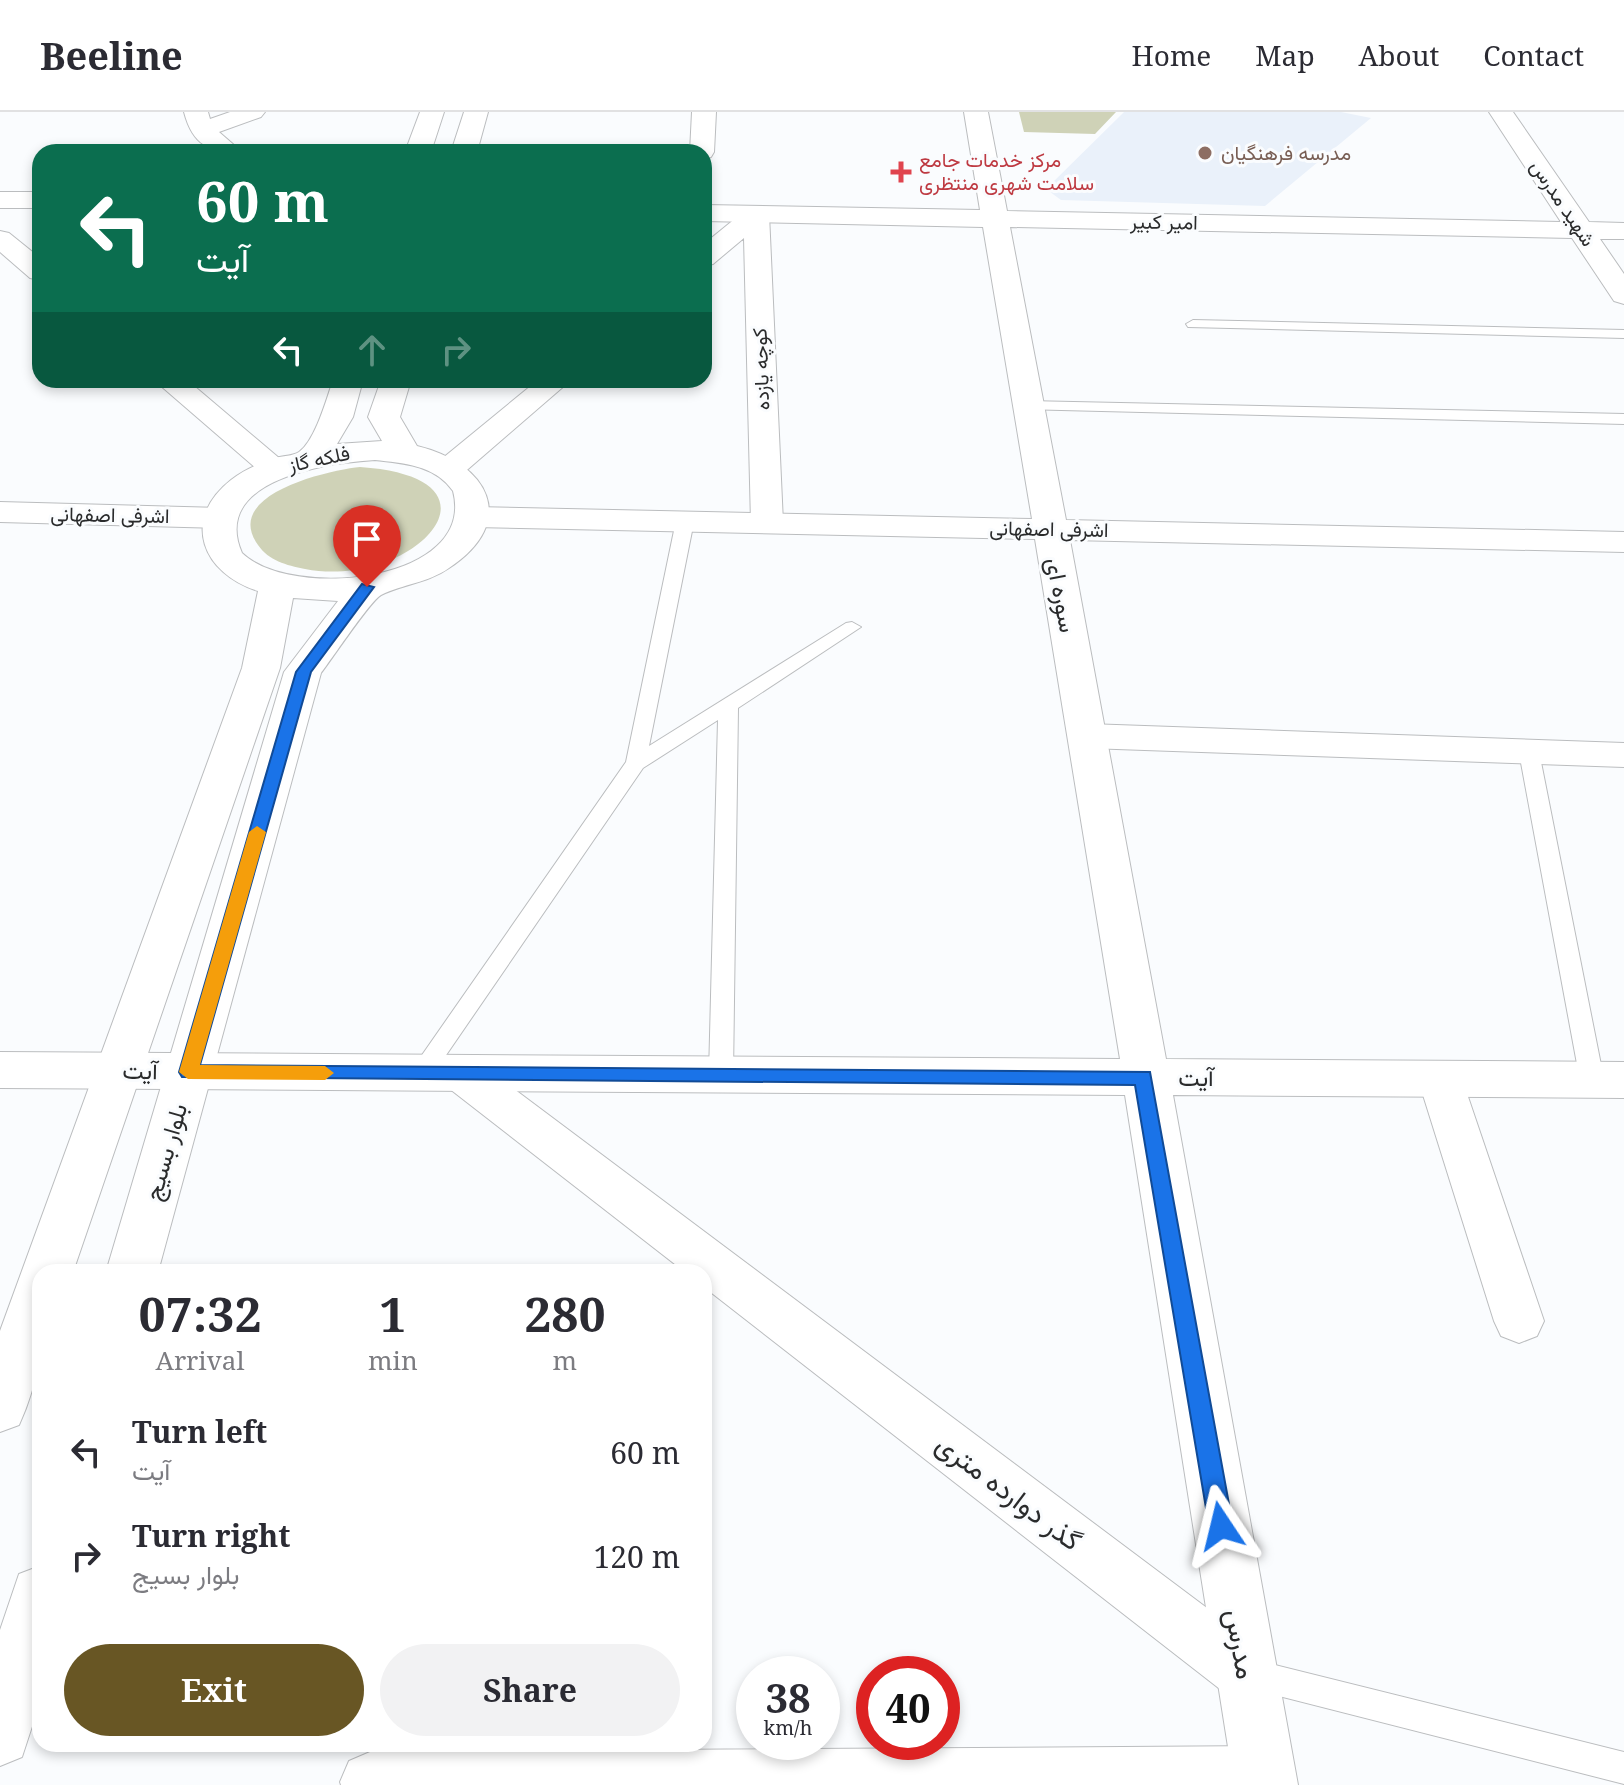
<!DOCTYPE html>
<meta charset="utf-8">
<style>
body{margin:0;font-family:"Noto Serif",Vazirmatn,serif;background:#f2f2f3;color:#2b2b33;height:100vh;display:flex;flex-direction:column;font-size:30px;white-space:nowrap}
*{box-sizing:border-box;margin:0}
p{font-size:26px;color:#7c7c81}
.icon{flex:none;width:44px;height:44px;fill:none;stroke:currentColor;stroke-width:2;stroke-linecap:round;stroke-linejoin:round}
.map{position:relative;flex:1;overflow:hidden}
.drawer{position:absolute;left:32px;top:1152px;width:680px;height:488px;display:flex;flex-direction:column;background:#fff;border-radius:24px;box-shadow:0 4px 12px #0003}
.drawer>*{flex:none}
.top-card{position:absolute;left:32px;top:32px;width:680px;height:244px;border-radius:24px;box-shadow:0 4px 12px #0003;background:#0b6e4f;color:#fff;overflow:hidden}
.speed{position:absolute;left:736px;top:1544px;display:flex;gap:16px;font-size:40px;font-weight:700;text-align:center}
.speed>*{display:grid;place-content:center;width:104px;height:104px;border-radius:50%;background:#fff;box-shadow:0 4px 12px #0003;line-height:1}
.speed small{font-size:20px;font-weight:400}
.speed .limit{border:12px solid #d22;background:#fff;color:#111}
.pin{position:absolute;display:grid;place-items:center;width:68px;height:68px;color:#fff;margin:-82px -34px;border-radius:50% 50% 50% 0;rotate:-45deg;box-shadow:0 0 8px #0007}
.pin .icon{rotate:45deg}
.me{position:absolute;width:88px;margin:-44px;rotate:350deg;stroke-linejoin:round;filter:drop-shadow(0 0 6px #0008)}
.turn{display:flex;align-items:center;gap:28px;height:168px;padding:0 32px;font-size:36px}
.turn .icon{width:104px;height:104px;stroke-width:2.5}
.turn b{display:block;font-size:56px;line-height:68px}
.lanes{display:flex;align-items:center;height:76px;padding:0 32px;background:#0003;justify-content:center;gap:40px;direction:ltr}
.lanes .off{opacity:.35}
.eta{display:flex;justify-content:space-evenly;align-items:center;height:136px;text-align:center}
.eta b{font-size:48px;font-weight:700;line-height:56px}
.primary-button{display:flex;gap:16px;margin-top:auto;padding:16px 32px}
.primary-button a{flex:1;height:92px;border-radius:48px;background:#685624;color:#fff;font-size:32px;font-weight:700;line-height:92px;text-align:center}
.primary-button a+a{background:#f2f2f3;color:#2b2b33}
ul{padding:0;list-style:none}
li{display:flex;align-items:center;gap:24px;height:104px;padding:0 32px}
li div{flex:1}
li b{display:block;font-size:30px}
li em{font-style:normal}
header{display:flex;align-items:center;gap:48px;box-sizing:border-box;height:112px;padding:0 40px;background:#fff;border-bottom:2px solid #e1e1e2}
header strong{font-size:38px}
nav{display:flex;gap:44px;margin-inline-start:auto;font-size:28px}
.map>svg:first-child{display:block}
</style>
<header>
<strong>Beeline</strong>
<nav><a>Home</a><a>Map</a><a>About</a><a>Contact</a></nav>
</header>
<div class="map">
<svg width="1624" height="1673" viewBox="0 0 1624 1673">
<rect width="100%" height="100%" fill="#fafcfe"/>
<path fill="#eaf1fa" d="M1124,0H1341L1371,6L1265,94L1061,88L1046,77Z"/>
<path fill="#cfd2b7" d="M1019,0H1116L1095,22L1024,20Z
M360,355C519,366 412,478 305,457C286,453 269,449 258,433C221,382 330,358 360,355Z"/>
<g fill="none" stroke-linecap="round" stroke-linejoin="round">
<g stroke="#bbbdbf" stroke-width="2">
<path id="service" d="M1193,208L1624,218V226L1188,215L1186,212Z
M1027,289L1624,302V312L1021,297V291Z
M685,404L694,409L649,634L846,511L852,510L861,515L738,596L733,963L729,969H713L709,963L718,608L643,656L429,968H413L409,962L413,956L626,650L676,409Z
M1529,634L1539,640L1604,968L1600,974H1584L1580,968L1519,640Z
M1251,1547L1624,1640V1672L1251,1577L1240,1573L1236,1562L1240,1551Z"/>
</g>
<g stroke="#bbbdbf" stroke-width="2">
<path id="minor" d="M184,0H208L210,7L230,0H265L261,5L219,20L242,40C209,40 193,34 184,0Z
M692,0H716L714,40L711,45L704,47V40H690Z
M756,94L769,102L783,411L779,418L767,421L755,418L751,411L744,126L713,152L704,154V132L747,97Z
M0,119L9,121L40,146V168L30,166L0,140Z
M154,268H187L292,357L287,364H265Z
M538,268H571L460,364H438L433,357L438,350Z
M1088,612L1624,631V655L1088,636L1075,632L1069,624L1075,616Z
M462,945L478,950L1267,1541L1275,1561L1267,1581L1246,1590L1225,1581L704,1175V1160H685L446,974L440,962L446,950Z
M1440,950L1456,955L1462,967L1544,1209L1537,1224L1519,1231L1501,1224L1494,1209L1418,967L1424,955Z
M1265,1634L1286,1643L1295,1664L1291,1673H341L340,1670L349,1649L370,1640Z"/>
</g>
<g stroke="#bbbdbf" stroke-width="2">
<path id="tertiary" d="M964,0H988L1007,99L1561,110L1489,0H1513L1589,110L1624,111V127H1600L1624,162V192L1614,189L1572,126L1010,115L1066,408L1624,420V440L1070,428L1166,947L1624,950V986L1173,983L1298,1673H1234L1125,983L0,976V940L1120,947L1035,427L474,415L462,412L457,405L462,398L474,395L1032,407L983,115L704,109V93L980,98Z
M0,80H40V96H0Z
M0,390L221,396L233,399L238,406L233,413L221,416L0,410Z"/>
</g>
<g stroke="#bbbdbf" stroke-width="2">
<path id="primary" d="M420,0H444L431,40H405Z
M464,0H488L477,40H451Z
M333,268H363L353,305L337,332L382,329L368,305L381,268H411L400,305L417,334C488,351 520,409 449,456C428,471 403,472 381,483C370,489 332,547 321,561L158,1160H106L284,560L338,489L293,486L280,556L73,1160H40C40,1220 45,1257 19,1313L0,1320V1219L242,556L258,479C203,462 180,408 231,368C244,358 260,351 275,346C282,344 293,344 299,340C315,329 327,286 333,268ZM375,348C403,351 435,353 453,379C477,470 292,489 242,441C210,367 328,351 375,348Z
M40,1454V1590L22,1645L0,1654V1518L19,1462Z"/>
</g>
<use href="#service" fill="#fff" fill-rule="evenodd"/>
<use href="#minor" fill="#fff" fill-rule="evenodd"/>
<use href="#tertiary" fill="#fff" fill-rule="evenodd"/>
<use href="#primary" fill="#fff" fill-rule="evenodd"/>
</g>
<path fill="#1a73e8" stroke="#114b97" stroke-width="2" d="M362,472L374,475L311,560L200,953L1150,960L1233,1414L1229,1422L1221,1425L1212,1422L1209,1414L1135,973L182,965L179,960L296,560Z"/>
<path fill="#f59e0b" d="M257,714L266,720L200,953L325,954L334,961L325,968L188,967L179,960L249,720Z"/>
<circle fill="#8d6e63" stroke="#fafcfe" stroke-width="3" cx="1205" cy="41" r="8"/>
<path fill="#e0444e" stroke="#fafcfe" stroke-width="3" d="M897 48h8v8h8v8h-8v8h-8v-8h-8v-8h8z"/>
<g text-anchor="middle" stroke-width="6" stroke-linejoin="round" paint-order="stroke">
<g font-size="20" fill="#785e54" stroke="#fafcfe" text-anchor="start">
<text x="1221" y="48">مدرسه فرهنگیان</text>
</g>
<g font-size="20" fill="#be3a42" stroke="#fafcfe" text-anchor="start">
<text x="919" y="55">مرکز خدمات جامع<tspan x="919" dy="23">سلامت شهری منتظری</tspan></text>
</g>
<g font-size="20" fill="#2a2b2c" stroke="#fafcfe">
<text transform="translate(1563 91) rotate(56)" y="7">شهید مدرس</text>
<text transform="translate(1164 110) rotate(1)" y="7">امیر کبیر</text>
<text transform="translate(761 257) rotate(-92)" y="7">کوچه یازده</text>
<text transform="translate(319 347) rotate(-12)" y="7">فلکه گاز</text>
<text transform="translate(110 403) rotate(1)" y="7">اشرفی اصفهانی</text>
<text transform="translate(1049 417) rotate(1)" y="7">اشرفی اصفهانی</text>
</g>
<g font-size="24" fill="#2a2b2c" stroke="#fafcfe">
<text transform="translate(1061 483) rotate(79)" y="8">سوره ای</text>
<text transform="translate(140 959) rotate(1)" y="8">آیت</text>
<text x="1196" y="974">آیت</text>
<text transform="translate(166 1040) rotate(-74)" y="8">بلوار بسیج</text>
</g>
<g font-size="28" fill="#2a2b2c" stroke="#fafcfe">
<text transform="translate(1009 1380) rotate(37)" y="10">گذر دوارده متری</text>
<text transform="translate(1241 1532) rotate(80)" y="10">مدرس</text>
</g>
</g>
</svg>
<div class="speed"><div>38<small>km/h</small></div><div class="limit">40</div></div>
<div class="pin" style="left:367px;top:475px;background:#d93025"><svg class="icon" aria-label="arrive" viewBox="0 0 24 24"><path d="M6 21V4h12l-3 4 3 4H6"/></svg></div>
<svg class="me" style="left:1221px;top:1414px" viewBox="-20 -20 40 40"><path d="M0-17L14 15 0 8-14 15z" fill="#1a73e8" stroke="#fff" stroke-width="4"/></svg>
<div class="top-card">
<div class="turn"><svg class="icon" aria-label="left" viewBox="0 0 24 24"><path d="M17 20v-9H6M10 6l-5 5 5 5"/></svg><div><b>60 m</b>آیت</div></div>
<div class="lanes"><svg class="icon" aria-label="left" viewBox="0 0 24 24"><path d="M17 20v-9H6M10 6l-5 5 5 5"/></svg><svg class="icon off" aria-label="ahead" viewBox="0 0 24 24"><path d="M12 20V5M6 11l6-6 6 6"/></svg><svg class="icon off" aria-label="right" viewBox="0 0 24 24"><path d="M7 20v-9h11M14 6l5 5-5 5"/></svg></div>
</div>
<section class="drawer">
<div class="eta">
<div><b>07:32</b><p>Arrival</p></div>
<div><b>1</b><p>min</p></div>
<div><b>280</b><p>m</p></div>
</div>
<ul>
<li><svg class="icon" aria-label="left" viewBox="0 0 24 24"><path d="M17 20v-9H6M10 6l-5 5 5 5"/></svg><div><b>Turn left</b><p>آیت</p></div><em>60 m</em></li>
<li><svg class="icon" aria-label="right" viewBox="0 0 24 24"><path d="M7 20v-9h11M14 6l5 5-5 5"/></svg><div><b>Turn right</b><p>بلوار بسیج</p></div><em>120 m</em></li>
</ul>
<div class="primary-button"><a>Exit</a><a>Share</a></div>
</section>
</div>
